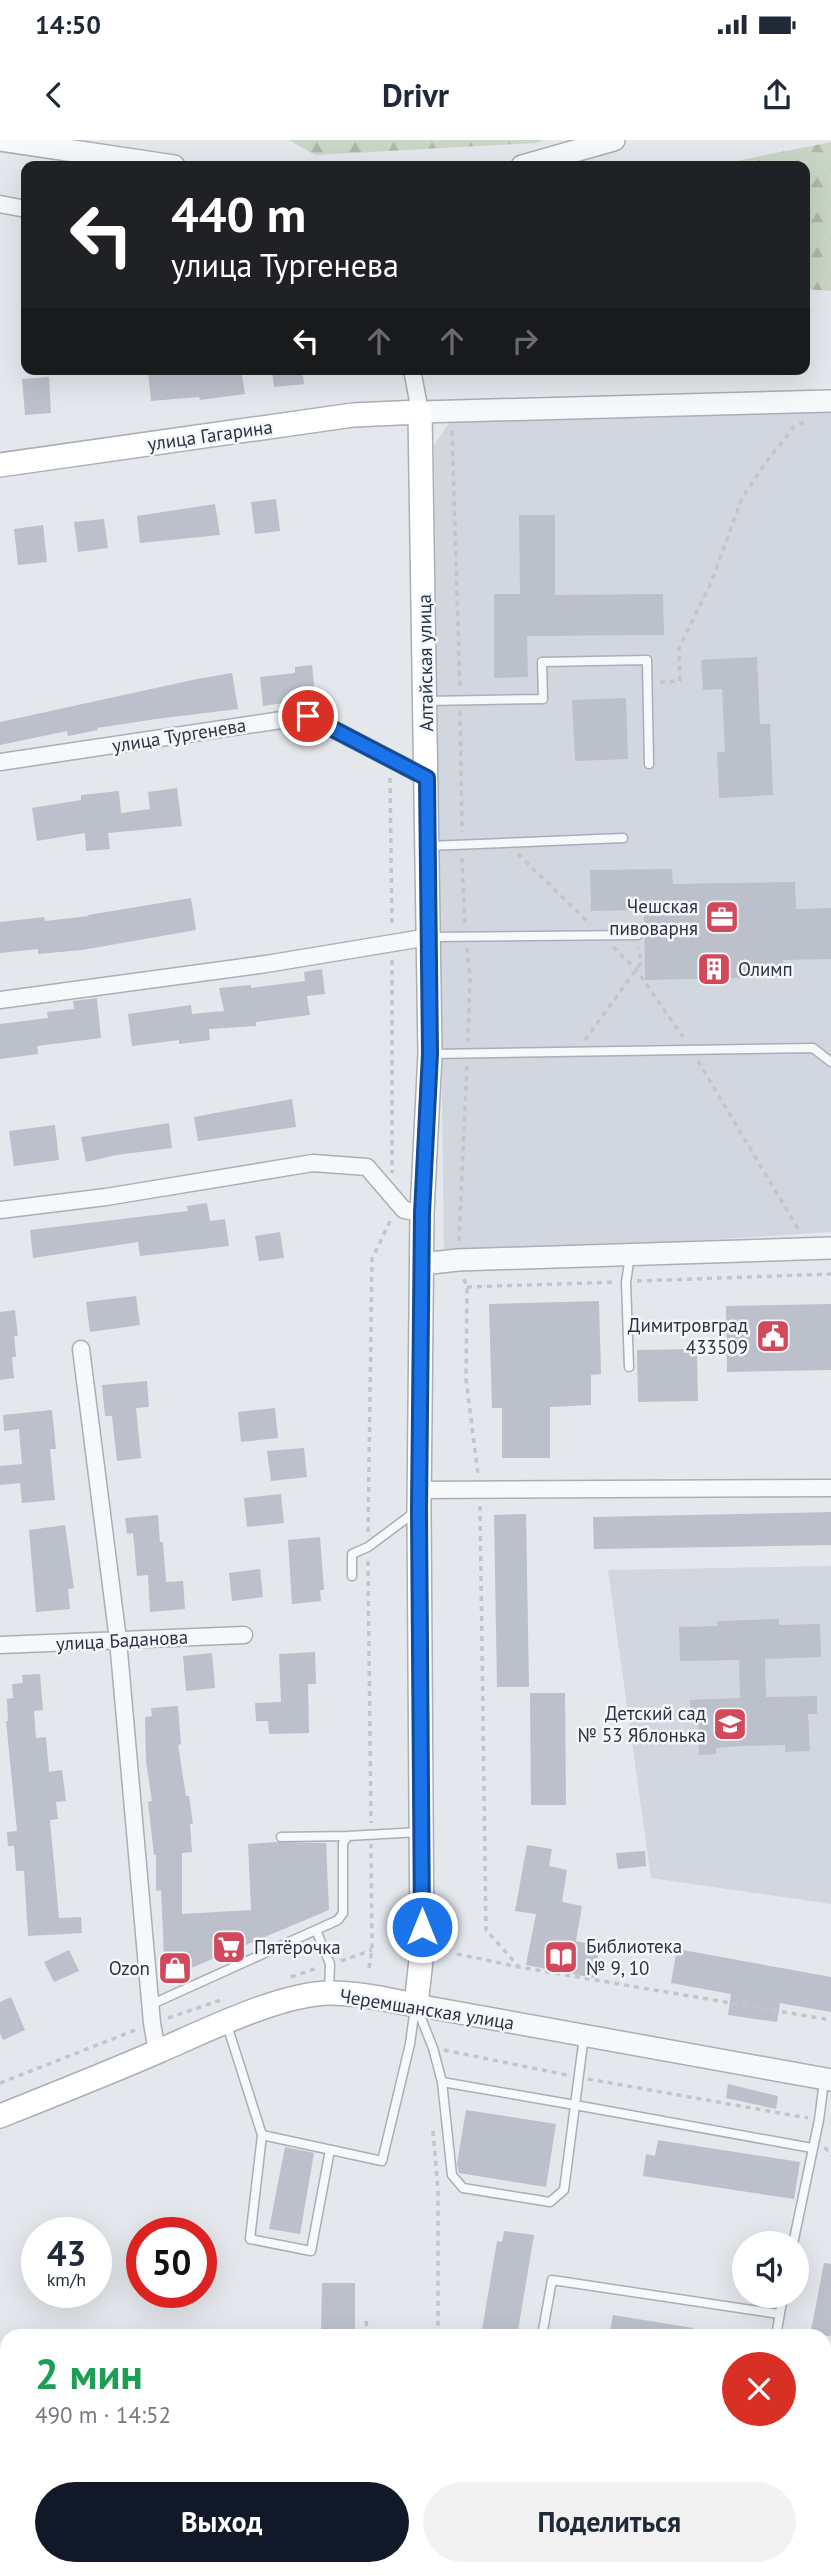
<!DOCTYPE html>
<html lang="ru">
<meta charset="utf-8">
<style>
body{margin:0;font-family:"PT Sans",sans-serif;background:#f2f2f3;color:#1f2937;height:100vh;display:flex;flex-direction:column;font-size:26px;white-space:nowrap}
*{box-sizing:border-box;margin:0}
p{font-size:23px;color:#747a83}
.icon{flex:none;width:38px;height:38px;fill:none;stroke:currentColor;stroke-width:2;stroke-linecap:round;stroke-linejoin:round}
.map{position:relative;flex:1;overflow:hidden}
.panel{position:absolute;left:0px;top:2189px;width:831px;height:247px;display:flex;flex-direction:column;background:#fff;border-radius:21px 21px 0 0;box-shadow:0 7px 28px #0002}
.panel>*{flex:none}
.top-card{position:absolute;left:21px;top:21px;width:789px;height:214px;border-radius:14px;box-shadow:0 7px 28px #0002;background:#202124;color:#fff;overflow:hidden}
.fabs{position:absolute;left:732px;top:2091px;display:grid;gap:14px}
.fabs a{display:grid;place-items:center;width:77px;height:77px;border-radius:50%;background:#fff;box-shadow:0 7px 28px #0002;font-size:35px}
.speed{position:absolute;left:21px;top:2077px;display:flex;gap:14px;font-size:35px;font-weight:700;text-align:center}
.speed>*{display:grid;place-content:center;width:91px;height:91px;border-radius:50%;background:#fff;box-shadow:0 7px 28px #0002;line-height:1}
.speed small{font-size:18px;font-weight:400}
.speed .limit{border:10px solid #d22;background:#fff;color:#111}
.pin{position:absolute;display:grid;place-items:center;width:60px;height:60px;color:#fff;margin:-30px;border:4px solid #fff;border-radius:50%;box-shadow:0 2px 7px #0007}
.me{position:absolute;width:77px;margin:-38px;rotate:0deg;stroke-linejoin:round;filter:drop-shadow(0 0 5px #0008)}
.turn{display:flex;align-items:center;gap:24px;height:147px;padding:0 35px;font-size:32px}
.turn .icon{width:91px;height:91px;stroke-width:2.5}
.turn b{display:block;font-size:49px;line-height:60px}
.lanes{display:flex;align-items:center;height:66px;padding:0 35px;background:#0003;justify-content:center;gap:35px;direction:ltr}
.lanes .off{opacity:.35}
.round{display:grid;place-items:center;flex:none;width:74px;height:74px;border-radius:37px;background:#f2f2f3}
.overview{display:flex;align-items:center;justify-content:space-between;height:119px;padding:0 35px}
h1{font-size:42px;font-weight:800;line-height:52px;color:#1e9e55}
.cta{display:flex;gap:14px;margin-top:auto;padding:14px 35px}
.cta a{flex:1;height:80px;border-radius:42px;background:#111827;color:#fff;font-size:28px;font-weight:800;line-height:80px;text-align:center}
.cta a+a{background:#f2f2f3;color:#1f2937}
.status{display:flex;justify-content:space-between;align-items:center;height:49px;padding:0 35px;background:#fff;direction:ltr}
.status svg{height:19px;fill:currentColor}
header{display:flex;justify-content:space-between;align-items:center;height:91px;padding:0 35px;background:#fff;font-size:32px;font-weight:800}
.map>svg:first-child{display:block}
</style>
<div class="status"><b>14:50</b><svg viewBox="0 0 49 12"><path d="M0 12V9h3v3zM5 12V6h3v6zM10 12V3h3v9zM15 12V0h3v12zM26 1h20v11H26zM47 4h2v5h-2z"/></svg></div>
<header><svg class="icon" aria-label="back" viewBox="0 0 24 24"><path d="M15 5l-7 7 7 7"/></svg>Drivr<svg class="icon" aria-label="share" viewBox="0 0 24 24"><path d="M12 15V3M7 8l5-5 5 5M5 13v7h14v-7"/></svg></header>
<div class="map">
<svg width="831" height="2435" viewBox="0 0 831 2435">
<defs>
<pattern id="forest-firs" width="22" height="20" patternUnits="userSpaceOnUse" patternTransform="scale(1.75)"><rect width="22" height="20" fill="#c9d6c5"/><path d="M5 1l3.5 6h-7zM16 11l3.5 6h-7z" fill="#adb8ab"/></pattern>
</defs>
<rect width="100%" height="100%" fill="#e4e7ec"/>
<path fill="#d2d6de" d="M831,272V1092L444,1117L434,305L454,276Z
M831,1426V1764L651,1738L608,1430Z"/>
<path fill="url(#forest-firs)" d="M289,0H544L535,3L315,15Z
M831,2V151L805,149V26H711Z"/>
<path fill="#bbc0ca" d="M241,229L245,254L200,260L199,257L151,261L148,230Z
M272,229H302L304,244L274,247Z
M49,237L51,273L25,275L22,239Z
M276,359L280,391L255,394L251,362Z
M215,364L220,395L140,403L137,376Z
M519,375H555V455L663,454L664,495L527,496L528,537L494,538V454H520Z
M104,379L108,408L78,412L74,382Z
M43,385L47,422L18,425L14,389Z
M757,517L760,584H770L773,655L719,658L717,612H725L722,549L703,550L701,520Z
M312,525L315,554L283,558V563L263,566L260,537L295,533V527Z
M232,533L238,569L156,579L97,588L98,590L68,596L67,591L0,605V582L197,539Z
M626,558L628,619L575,621L572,560Z
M177,648L182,686L108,693L110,709L86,711L85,693L37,701L32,668L81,660V655L119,651L121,673L150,669L148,652Z
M672,729L673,744L795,742L796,769L831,768V819L783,820V837L645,840L644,770L591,771L590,730Z
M191,758L196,790L82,810L38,814V809L0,813V782L44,777L45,781L89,776L88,775Z
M322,829L325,854L307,856L310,875L256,882V886L209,889L210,900L179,904V900L132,906L128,874L191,865L192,874L224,871L219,848L251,845V848L305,841L304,832Z
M97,858L101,898L37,906L38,914L0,919V884L48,878L47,872L74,869L73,861Z
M292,959L296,987L198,1001L194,977Z
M169,983L172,1008L116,1015L86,1022L81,997Z
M55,985L59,1020L14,1026L9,991Z
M207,1063L210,1081L225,1079L229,1106L140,1116L138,1102L33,1118L30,1090L188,1071L187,1066Z
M280,1092L284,1118L259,1121L255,1096Z
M136,1156L140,1185L90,1192L86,1162Z
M599,1161L601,1234L591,1235V1265L550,1267V1318H502V1268H492L489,1164Z
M831,1164V1230L727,1232L726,1166Z
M15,1170L18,1196H14L16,1217H12L14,1238L0,1240V1172Z
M697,1209L698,1261L638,1262L637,1210Z
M147,1241L149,1267L136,1268L141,1318L117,1321L112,1276H105L102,1245Z
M275,1268L278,1298L241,1302L238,1272Z
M52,1270L56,1309H50L55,1360L22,1363L20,1343L0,1345V1326L22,1324L19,1289L4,1291L3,1275Z
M304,1308L307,1337L271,1341L267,1311Z
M281,1354L284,1383L247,1387L244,1358Z
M831,1372V1405L594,1409L593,1377Z
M526,1374L529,1547H497L494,1375Z
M158,1375L160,1402H163L166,1442L183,1441L185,1469L150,1472L148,1435L137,1436L133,1393L127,1394L125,1378Z
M65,1385L74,1448L68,1449L70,1469L36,1472L29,1390Z
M320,1397L324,1450H320L321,1461L292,1464L288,1400Z
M260,1429L263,1457L232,1461L229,1433Z
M779,1479V1485L820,1484L821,1517L765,1519L766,1557L817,1556V1574H808L810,1611L785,1612V1605L739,1606L716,1608V1614L699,1615L698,1578H691L690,1560L740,1558L739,1520L680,1521L679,1487L718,1486L717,1481Z
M315,1512L316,1544H308L309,1593L269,1594L268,1581H256L255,1563L281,1562L279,1514Z
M212,1513L215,1548L186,1551L183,1516Z
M40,1534L43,1570L34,1571L36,1598L46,1597L49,1632L62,1630L66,1661L56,1662L58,1679L50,1680L59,1778L81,1777L82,1793L28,1796L24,1731H16L14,1706H8L7,1692L17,1691L6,1581H8L7,1559L13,1558L12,1544L23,1543L22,1535Z
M530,1553H565L566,1665H531Z
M178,1566L181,1604L178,1605L186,1656H189L193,1684H190L192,1712L182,1713V1774L251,1770L248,1704L277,1702L326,1703L329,1770L165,1839L161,1750L156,1751V1715H154L148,1662L152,1661L146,1621L145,1577L152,1576L151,1568Z
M527,1705L552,1709L549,1726L567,1730L562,1762L582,1766L576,1801L600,1806L594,1838L526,1825L536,1774L515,1771Z
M645,1711L646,1726L618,1729L616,1713Z
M677,1809L831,1837V1872L780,1863L777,1882L728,1875L731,1854L671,1843Z
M69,1810L79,1831L54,1842L44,1822Z
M11,1857L25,1890L3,1900L0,1893V1862Z
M728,1944L778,1956L776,1969L726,1958Z
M466,1970L556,1984L546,2047L459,2033L457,2024Z
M658,2000L800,2022L794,2059L643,2036L646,2014L655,2016Z
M285,2007L314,2013L300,2094L269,2089Z
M504,2091L534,2095L517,2196H481L497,2101L502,2102Z
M824,2123L831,2124V2196H810Z
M322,2143H355V2196H321Z
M613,2175L693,2188L692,2196H609Z"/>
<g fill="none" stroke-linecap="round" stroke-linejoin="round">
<g stroke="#a9aeb7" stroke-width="11">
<path id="service" d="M426,561L543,559L542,522L647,520L649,624
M428,706L623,698
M432,797L638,795
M433,914L813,908L831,922
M629,1227L626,1142L630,1116
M352,1436V1414L368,1407L415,1372
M281,1697L348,1696
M316,1790L330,1824L329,1850
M150,1865L338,1780L343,1773V1703L348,1696L419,1692
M417,1868L433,1908L442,1942L575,1965L564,2050L550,2062L463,2048L452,2035L442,1942
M227,1885L262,1995L382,2021L410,1904L415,1867
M584,1896L575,1965L812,2008
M262,1995L250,2099L311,2111L330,2010
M793,2104L819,1980L824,1941
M542,2196L552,2140L779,2174
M776,2196L783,2156
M824,2345L831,2339
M0,2351L7,2348
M580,2435L581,2429
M811,2435V2429"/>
</g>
<g stroke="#a9aeb7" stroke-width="19">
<path id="minor" d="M0,64L26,69
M412,229L420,272
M0,622L308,576L427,638
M0,860L266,824L429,797
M0,1070L106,1057L313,1023L367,1027L404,1070L422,1073
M81,1209L118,1500L152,1883L157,1912
M420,1350L831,1348
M0,1505L244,1495
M0,2384L7,2402
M18,2429L20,2435"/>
</g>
<g stroke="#a9aeb7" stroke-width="24">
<path id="tertiary" d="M0,0L174,26
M522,26L614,0
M420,272L831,261
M422,1124L458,1120L831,1108
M416,1865L831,1940"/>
</g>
<g stroke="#a9aeb7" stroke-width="26">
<path id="secondary" d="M0,325L353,275L420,272L430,914L422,1073L419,1370L422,1811L416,1865C388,1860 359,1853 331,1853C281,1853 205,1891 159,1911C106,1934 53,1955 0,1976"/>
</g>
<path stroke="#c2c5cb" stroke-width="3.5" stroke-dasharray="5 5" stroke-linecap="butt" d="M452,291L460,549
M660,542L680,541L679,508L711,443L742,358L766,322L794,287L806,281
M460,571L462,692
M390,638L392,788
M518,714L590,784
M462,718L465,787
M613,807L636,829L683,897
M467,808L470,837L468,902
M392,820V1033
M585,900L641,823L639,807
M698,921L800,1092
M459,1101L467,924
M464,1139L467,1147L466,1239L478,1334
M637,1141L831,1134
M467,1147L616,1142
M480,1366L486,1790L519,1827
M368,1392L372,1119L391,1079
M368,1421L371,1683
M457,1814L519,1827L831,1880
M341,1821L372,1810
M369,1828L372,1810L371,1704
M291,1837L317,1828
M168,1878L221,1860
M444,1910L567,1935
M588,1939L808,1978
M0,1943L138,1889
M433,1991L438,2051V2196
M825,2007L831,2016
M366,2181L368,2196
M368,2429L371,2435
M448,2429V2435"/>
<use href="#service" stroke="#f7f8fa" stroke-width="8"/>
<use href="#minor" stroke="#f7f8fa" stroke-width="16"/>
<use href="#tertiary" stroke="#f7f8fa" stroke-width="21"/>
<use href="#secondary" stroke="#fff" stroke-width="23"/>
</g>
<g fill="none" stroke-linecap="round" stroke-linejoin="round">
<g stroke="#114b97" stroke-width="18">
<path id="route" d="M308,576L427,638L430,914L422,1073L419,1370L422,1787"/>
</g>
<use href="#route" stroke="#1a73e8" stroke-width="12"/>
</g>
<defs>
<g id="office-square" transform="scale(1.75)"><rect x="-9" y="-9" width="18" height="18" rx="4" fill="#d1495b" stroke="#f4f6f9"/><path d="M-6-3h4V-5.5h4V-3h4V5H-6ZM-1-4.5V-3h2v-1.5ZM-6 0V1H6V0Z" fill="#fff"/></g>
<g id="building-square" transform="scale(1.75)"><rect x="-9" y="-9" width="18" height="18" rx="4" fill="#d1495b" stroke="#f4f6f9"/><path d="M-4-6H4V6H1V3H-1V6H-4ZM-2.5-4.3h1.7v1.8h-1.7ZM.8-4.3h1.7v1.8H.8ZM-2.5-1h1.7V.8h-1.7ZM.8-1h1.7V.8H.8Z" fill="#fff"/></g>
<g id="civic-square" transform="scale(1.75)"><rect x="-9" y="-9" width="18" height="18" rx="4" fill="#d1495b" stroke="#f4f6f9"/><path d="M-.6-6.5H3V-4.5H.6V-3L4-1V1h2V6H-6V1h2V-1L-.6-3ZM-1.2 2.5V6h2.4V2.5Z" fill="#fff"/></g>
<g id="school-square" transform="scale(1.75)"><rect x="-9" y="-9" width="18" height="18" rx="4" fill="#d1495b" stroke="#f4f6f9"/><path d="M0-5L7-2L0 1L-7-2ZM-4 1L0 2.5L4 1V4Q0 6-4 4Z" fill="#fff"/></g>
<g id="supermarket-square" transform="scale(1.75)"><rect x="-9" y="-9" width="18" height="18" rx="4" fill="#d1495b" stroke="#f4f6f9"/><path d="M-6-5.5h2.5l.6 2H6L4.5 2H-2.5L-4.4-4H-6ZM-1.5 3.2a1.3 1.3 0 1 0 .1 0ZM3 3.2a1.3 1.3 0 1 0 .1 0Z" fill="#fff"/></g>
<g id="library-square" transform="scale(1.75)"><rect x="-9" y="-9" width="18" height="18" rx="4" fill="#d1495b" stroke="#f4f6f9"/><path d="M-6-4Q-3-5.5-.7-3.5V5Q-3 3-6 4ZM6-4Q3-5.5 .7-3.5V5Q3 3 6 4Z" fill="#fff"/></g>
<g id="shop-square" transform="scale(1.75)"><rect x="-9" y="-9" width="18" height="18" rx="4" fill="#d1495b" stroke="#f4f6f9"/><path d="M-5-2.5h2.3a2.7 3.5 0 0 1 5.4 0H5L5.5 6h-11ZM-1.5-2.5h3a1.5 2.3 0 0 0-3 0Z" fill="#fff"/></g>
</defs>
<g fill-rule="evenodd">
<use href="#office-square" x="722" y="777"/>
<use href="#building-square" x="714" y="829"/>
<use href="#civic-square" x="773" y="1196"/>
<use href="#school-square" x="730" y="1584"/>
<use href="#supermarket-square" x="229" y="1807"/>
<use href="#library-square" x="561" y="1817"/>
<use href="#shop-square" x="175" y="1828"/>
</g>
<g text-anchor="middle" stroke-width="5" stroke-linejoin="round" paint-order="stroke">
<g font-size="19" fill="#2b3445" stroke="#f4f6f9">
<text transform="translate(210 295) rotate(-8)" y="7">улица Гагарина</text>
<text transform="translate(425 523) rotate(-91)" y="7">Алтайская улица</text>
<text transform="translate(179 595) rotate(-9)" y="7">улица Тургенева</text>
<text transform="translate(122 1500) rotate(-3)" y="7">улица Баданова</text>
<text transform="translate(427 1869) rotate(9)" y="7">Черемшанская улица</text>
</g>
<g font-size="19" fill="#2b3445" stroke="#f4f6f9" text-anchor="end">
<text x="698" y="773">Чешская<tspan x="698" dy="22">пивоварня</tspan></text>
<text x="738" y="836" text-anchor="start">Олимп</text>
<text x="748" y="1192">Димитровград<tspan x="748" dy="22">433509</tspan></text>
<text x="706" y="1580">Детский сад<tspan x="706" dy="22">№ 53 Яблонька</tspan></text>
<text x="586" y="1813" text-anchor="start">Библиотека<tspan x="586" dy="22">№ 9, 10</tspan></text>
<text x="254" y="1814" text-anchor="start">Пятёрочка</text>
<text x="150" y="1835">Ozon</text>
</g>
</g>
</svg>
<div class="fabs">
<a><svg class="icon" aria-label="sound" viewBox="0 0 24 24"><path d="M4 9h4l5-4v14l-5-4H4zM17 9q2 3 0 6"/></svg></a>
</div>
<div class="speed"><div>43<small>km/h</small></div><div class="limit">50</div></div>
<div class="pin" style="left:308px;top:576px;background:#d93025"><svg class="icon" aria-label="arrive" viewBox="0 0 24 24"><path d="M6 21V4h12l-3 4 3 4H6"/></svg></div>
<svg class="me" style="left:422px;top:1787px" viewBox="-20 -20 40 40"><circle r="17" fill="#1a73e8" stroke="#fff" stroke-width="3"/><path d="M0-11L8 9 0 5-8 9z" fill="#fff"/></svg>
<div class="top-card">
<div class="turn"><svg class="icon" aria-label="left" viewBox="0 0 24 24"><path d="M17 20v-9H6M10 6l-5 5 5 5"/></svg><div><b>440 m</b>улица Тургенева</div></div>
<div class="lanes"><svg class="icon" aria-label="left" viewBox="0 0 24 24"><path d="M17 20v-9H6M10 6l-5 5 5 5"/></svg><svg class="icon off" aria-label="ahead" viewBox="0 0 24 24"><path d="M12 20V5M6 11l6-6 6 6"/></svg><svg class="icon off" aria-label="ahead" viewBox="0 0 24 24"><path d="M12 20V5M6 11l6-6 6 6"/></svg><svg class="icon off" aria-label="right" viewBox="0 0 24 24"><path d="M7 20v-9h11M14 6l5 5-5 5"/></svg></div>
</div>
<section class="panel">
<div class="overview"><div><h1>2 мин</h1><p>490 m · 14:52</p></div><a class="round" style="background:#d93025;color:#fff"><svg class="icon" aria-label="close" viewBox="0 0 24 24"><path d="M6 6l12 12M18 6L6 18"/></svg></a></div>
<div class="cta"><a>Выход</a><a>Поделиться</a></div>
</section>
</div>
